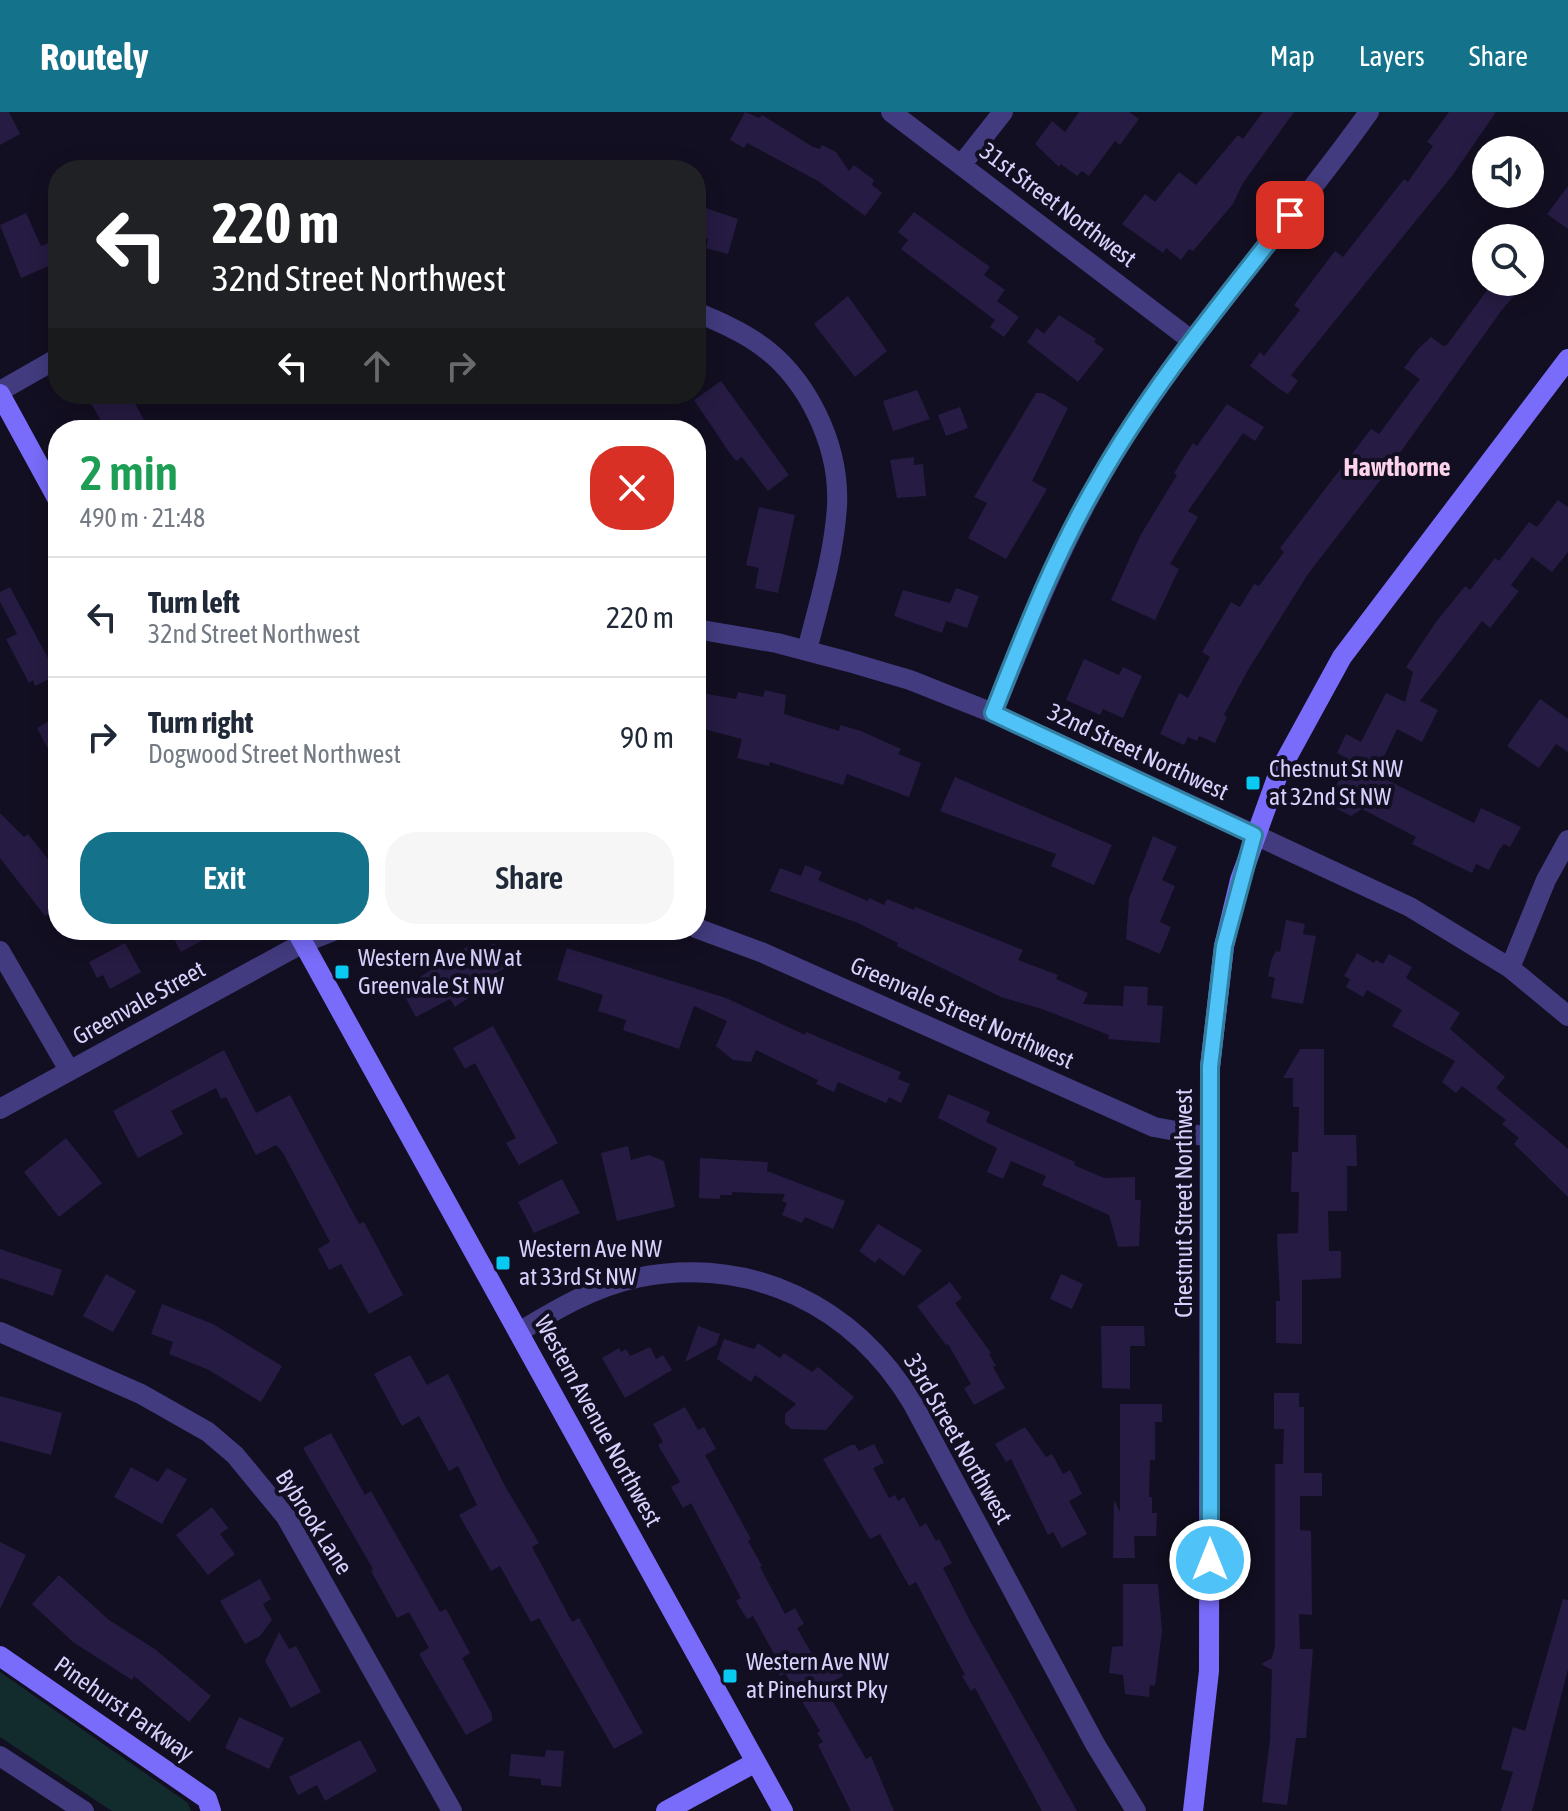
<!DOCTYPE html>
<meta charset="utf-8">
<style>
body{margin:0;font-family:"Asap Condensed",sans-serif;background:#f6f6f7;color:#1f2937;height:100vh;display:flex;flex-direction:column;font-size:30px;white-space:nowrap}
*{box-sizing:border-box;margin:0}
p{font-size:26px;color:#747a83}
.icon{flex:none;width:44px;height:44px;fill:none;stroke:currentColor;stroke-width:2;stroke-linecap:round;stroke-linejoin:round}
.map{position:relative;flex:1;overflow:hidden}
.panel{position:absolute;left:48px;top:308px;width:658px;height:520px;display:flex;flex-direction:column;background:#fff;border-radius:32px;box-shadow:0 4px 20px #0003}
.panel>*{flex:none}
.banner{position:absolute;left:48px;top:48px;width:658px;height:244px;border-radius:32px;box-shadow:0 4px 20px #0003;background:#202124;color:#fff;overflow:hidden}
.tools{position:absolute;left:1472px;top:24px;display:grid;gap:16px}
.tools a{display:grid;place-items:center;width:72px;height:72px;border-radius:50%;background:#fff;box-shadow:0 4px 20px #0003;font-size:40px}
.pin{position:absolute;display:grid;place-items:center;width:68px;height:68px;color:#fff;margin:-34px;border-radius:16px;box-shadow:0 4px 12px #0006}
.me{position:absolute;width:88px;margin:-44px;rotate:0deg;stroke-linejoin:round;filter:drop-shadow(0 0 6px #0008)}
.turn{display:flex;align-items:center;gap:28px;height:168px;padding:0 32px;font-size:36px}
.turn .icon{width:104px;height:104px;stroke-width:2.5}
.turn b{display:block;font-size:56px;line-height:68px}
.lanes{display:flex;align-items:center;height:76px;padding:0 32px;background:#0003;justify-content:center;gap:40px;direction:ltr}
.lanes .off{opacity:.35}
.round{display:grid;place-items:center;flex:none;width:84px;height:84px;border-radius:32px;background:#f6f6f7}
.summary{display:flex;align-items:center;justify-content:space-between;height:136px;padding:0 32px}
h1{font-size:48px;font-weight:600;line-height:60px;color:#1e9e55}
.primary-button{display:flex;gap:16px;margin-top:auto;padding:16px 32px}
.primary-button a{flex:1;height:92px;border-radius:32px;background:#15728b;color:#fff;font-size:32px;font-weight:600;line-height:92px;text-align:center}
.primary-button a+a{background:#f6f6f7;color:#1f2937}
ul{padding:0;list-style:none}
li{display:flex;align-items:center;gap:24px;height:120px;padding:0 32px;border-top:2px solid #e0e1e3}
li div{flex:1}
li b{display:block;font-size:30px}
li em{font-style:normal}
header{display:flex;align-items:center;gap:48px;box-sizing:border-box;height:112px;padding:0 40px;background:#15728b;color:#fff}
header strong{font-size:38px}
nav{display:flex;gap:44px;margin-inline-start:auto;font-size:28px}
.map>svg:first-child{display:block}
</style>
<header>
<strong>Routely</strong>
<nav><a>Map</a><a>Layers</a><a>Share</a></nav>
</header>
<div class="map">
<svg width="1568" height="1699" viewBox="0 0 1568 1699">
<rect width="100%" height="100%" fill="#130f22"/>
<path fill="#122b2c" d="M0,1560L188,1691L191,1699H112L0,1625Z"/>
<path fill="#261b42" d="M0,0H9L20,22L0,33Z
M745,0L759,6L762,3L813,35L820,37L822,33L836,40L849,59L854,53L874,68L872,73L882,81L865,104L818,69L747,31L744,36L730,28Z
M1079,0H1129L1139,7L1120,33L1115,29L1089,64L1082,59L1077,64L1061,52L1059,55L1035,32L1052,9L1065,20Z
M1263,0H1294L1243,71L1233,92L1193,139L1189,137L1181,148L1166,136L1163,141L1122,112L1145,82L1155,90L1179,60L1196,73L1238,23L1243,27Z
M1449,0H1496L1452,64L1291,263L1298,269L1288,282L1281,278L1250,254L1260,240L1264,244L1300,198L1294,193L1335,139L1343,145L1404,67L1408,70L1433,34L1427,30Z
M1568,74V117L1547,102Z
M696,93L738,107L728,142L706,136L708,127L696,124Z
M914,100L990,155L984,163L1005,178L997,189L1019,205L1004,225L990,215L995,208L901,137L908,128L898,120Z
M26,101L41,134L51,130L58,150L21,166L0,113Z
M1493,170H1526L1501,199L1382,366L1308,462L1248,558L1224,603L1227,605L1215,631L1199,624L1197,629L1188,625L1184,633L1160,622L1179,581L1188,586L1210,545L1202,540L1231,490L1240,495L1254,472L1259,474L1284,440L1280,436L1371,317L1379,322L1420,267L1404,256L1418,237L1431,225L1443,234L1447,233Z
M848,184L887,239L855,265L814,212Z
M1059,203L1096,227L1094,230L1104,237L1078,270L1027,230L1037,216L1044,222Z
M721,269L789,363L768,379L742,345L736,349L729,340L694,288Z
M917,278L930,307L893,319L883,289Z
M1036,281H1043L1068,296L1032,369L1047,377L1006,447L968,426L987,391L974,385Z
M86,282H130L144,308L124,318H106Z
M1227,292L1264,315L1255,329L1243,321L1188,399L1198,405L1170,452L1179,457L1155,508L1111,488L1140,424L1177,363L1174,361L1193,331L1197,334Z
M960,295L968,316L946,324L938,303Z
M914,345V353L923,352L926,384L897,386L890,348Z
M1558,388L1568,395V440L1552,460L1532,445L1511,473L1519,479L1490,516L1482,509L1420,589L1438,598L1422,630L1397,617L1379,655L1388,660L1385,667L1474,711L1481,696L1521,715L1510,735L1504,732L1499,738L1489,758L1476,752L1472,761L1412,732L1416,725L1362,697L1351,704L1328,692L1348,647L1337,641L1346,622L1361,630L1386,581L1405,590L1413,560L1406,555L1436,510L1465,474L1470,478L1495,446L1499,449L1529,410L1537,415Z
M759,395L795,403L778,481L755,476L759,456L746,453Z
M10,475L57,563L35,574L33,568L29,571L6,527L17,522L0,490V480Z
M956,476L979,484L967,516L946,509L942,521L894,504L903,478L950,491Z
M1084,547L1119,563L1123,555L1142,564L1123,606L1103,597L1100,603L1066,588Z
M765,578L786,583L784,602L839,619L840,613L861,619L901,637L898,642L921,651L909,685L847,662L843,673L770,650L769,654L737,646L742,627L696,615V580L736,587L738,580L763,585Z
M1540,587L1568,607V640L1556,632L1539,656L1507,634Z
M58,604V656L37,616Z
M955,665L1112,733L1094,773L1051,754L1056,742L940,699Z
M0,701L24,725L28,722L58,760V794L45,804L0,746Z
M1153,724L1177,735L1162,768L1175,774L1160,810L1171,815L1160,842L1126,827L1129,787Z
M805,753L822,760L818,768L868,789L869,786L884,793L887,787L914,798L915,795L1023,838L1018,848L1058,863L1056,867L1088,881L1083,892L1123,894L1124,874L1148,875L1147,893L1163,894L1160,931L1108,927L1109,923L1042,897L1001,885L897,834L898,831L858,811L770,779L780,756L801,764Z
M1286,808L1305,812L1303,822L1316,824L1303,892L1271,886L1275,866L1268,864L1272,846L1276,839L1280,840Z
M169,818H221L181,840Z
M125,831L141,860L110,877L103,863L97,866L89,850Z
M494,831L507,855L489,865L492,870L455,895L450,887L416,905L403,881L415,874L412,870L468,834L473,843Z
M567,836L726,886L805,923L806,920L901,960L898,967L910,972L901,991L889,985L886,991L838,970L834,980L816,972L818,968L756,938L751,950L733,948L716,934L727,909L694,894L679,937L623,918L626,908L598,899L603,883L557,868Z
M1357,841L1374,851L1376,848L1383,852L1389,842L1412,855L1406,866L1460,901L1450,917L1505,965L1496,976L1568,1037V1085L1514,1032L1519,1026L1502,1012L1506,1008L1462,974L1456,981L1442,970L1455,949L1392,914L1402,898L1367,878L1363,885L1346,875L1350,867L1344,864Z
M493,914L558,1031L519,1053L506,1031L516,1026L475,951L465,957L453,936Z
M1300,937H1324V1023H1356L1357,1054H1347V1099H1328L1329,1139H1341V1166L1302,1168V1232L1276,1231V1189H1280L1277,1122L1298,1121L1299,1080H1291L1292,1040H1298L1299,995H1293V966H1283Z
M224,938L256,1001L290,983L359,1112L364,1110L403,1183L369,1202L341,1152L329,1158L318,1137L330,1130L283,1041L276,1033L256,1043L226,985L221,987L216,976L171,999L183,1022L138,1046L113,999Z
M948,982L990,1000L986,1010L1075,1050L1074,1053L1104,1066L1135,1065V1088H1141L1139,1134L1118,1135L1109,1103L1042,1073L1046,1064L1011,1049L1003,1067L987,1060L997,1036L938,1006Z
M66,1026L102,1071L59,1105L24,1060Z
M628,1034L631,1048L649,1043L664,1049L675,1095L617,1109L601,1041Z
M700,1046L768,1050L767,1059L845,1089L833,1117L805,1105L802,1111L782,1103L787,1091L782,1089L785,1082L732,1080V1083H720V1087L699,1086Z
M562,1067L580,1101L534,1121L518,1090Z
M878,1112L922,1138L904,1164L879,1146L875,1151L859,1139Z
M0,1137L62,1158L53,1184L0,1166Z
M106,1162L136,1179L113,1220L83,1204Z
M1061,1162L1083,1172L1072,1197L1050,1187Z
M950,1170L962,1186L955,1191L991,1241L989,1242L996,1254L993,1255L1005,1276L974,1293L964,1276L971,1272L948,1232L946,1233L917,1194Z
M162,1192L213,1212L282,1254L261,1290L209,1258L169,1242L173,1230L151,1222Z
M698,1214L720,1222L716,1233L685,1250Z
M1101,1214H1144L1145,1234H1130V1277L1102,1276Z
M724,1227L754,1237L758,1231L780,1246L784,1241L812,1260L818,1255L854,1285L826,1318L791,1317L785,1311V1302L796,1292L755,1263L751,1270L717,1247Z
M650,1235L656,1247L663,1243L672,1258L625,1286L602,1246L619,1236L621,1240L626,1237L630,1244Z
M410,1243L427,1273L448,1262L506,1376L539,1431L532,1435L572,1510L579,1506L643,1621L614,1637L539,1506L531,1510L500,1454L491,1459L459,1403L477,1393L458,1354L449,1359L419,1304L402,1314L374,1262Z
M1274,1281H1299V1295H1304V1361H1322V1384H1300V1418L1311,1419L1312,1503L1299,1502L1300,1537H1313L1306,1626H1296L1287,1693L1262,1690L1270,1628L1272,1558L1261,1552L1272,1546L1275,1534V1352H1283L1284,1317H1274Z
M0,1284L62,1301L51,1343L0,1329Z
M1120,1292H1162V1310H1155V1348H1150L1149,1385H1152V1401H1157L1156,1424H1134L1135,1446H1113L1114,1388L1120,1400Z
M685,1295L698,1318L704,1315L716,1337L705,1343L751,1427L748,1429L762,1454L760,1455L785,1502L795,1496L804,1512L797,1516L819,1554L834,1546L843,1564L824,1574L866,1647L871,1644L894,1699H851L818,1633L823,1630L817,1621L820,1619L785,1561L780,1564L772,1550L777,1547L753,1504L747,1507L736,1489L741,1486L691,1391L683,1396L671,1375L680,1370L658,1333L663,1330L653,1312Z
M1025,1315L1046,1345L1052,1342L1063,1362L1070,1358L1082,1382L1069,1389L1087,1422L1062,1436L1053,1420L1048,1423L1011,1347L1006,1350L995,1332Z
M331,1321L365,1383L371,1379L440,1500L446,1497L470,1541L462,1546L492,1602V1609L466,1623L419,1542L429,1536L409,1500L397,1506L371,1459L373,1457L303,1336Z
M874,1332L884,1351L873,1356L889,1386L895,1383L898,1389L904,1385L920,1415L926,1411L936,1429L939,1427L952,1451L943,1456L970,1509L1077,1699H1042L975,1576L971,1579L962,1564L965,1563L916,1470L909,1474L880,1422L870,1427L823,1347L851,1333H855L859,1339Z
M131,1355L158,1370L167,1356L187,1367L162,1412L114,1385Z
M212,1395L228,1416L220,1422L235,1442L208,1463L176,1423Z
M0,1430L26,1443L0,1497Z
M59,1463L109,1508L156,1538L211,1584L189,1610L134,1564L132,1568L73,1530L32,1492Z
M260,1467L271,1487L263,1492L272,1508L260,1524L245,1532L220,1489Z
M1123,1472H1158L1162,1519L1155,1574L1150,1573L1149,1585L1125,1582L1123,1563L1109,1561L1112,1535L1123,1534Z
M1563,1487L1568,1488V1557L1532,1699H1501L1513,1660L1501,1657L1513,1615L1525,1619Z
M279,1520L289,1537L296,1534L321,1580L291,1596L265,1549Z
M239,1605L284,1626L269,1657L225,1636Z
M360,1628L377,1659L325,1689L317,1673L298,1683L289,1665Z
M546,1638L564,1639L561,1675L541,1673V1667L509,1664L511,1642L545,1645Z"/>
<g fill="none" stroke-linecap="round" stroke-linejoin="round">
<path stroke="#423b7f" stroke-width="20" d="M891,0L1191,228
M962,52L1003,0
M696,200C717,209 737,217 756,230C807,264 840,333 837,394C834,443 819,491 807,538
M0,279L58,246
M696,517L777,531L849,550L910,568L993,601L1410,795L1510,856L1568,904
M993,601C1029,512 1064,424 1114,342C1188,220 1287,116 1369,0
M696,816L761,840L1154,1015L1209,1025
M0,839L69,958
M1510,856L1546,768L1568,728
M0,997L303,831L336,818
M0,1220L141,1282L208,1320L235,1343L286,1405L452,1699
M519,1220C555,1198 594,1175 636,1166C751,1143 854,1193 913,1292L1095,1632L1136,1699
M0,1644L84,1699"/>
<path stroke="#796cfa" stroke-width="20" d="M0,282L58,388
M296,818L783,1699
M0,1544L207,1687L211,1699
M666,1699L756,1650
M1193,1699L1209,1559L1210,955L1224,834L1240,768L1279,660L1342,545L1568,247"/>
</g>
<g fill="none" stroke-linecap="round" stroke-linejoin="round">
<g stroke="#337fa1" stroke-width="20">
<path id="route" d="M1210,1448V955L1224,834L1254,723L993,601C1024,522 1055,442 1098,369C1152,274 1223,189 1290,103"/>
</g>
<use href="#route" stroke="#4fc3f7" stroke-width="14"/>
</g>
<g fill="#09cbf2" stroke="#130f22" stroke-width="3">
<rect x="1245" y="663" width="16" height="16" rx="4"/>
<rect x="334" y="852" width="16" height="16" rx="4"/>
<rect x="495" y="1143" width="16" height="16" rx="4"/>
<rect x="722" y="1556" width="16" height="16" rx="4"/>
</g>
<g text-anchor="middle" stroke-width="8" stroke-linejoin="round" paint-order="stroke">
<g font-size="24" fill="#d9d1fd" stroke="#130f22">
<text transform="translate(1058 93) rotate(37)" y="8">31st Street Northwest</text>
<text transform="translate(1138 640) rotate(25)" y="8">32nd Street Northwest</text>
<text transform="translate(139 891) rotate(-29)" y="8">Greenvale Street</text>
<text transform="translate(962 901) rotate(24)" y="8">Greenvale Street Northwest</text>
<text transform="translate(1184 1091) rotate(-90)" y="8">Chestnut Street Northwest</text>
<text transform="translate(598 1309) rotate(61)" y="8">Western Avenue Northwest</text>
<text transform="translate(958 1327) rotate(60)" y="8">33rd Street Northwest</text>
<text transform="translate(314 1410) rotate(57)" y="8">Bybrook Lane</text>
<text transform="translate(124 1597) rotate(35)" y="8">Pinehurst Parkway</text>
</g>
<g font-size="24" fill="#d9d1fd" stroke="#130f22" text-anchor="start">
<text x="1269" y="665">Chestnut St NW<tspan x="1269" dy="28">at 32nd St NW</tspan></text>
<text x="358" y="854">Western Ave NW at<tspan x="358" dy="28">Greenvale St NW</tspan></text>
<text x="519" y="1145">Western Ave NW<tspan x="519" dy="28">at 33rd St NW</tspan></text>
<text x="746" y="1558">Western Ave NW<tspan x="746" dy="28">at Pinehurst Pky</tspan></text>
</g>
<g font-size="26" font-weight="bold" fill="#fdd3eb" stroke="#130f22">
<text x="1397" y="364">Hawthorne</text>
</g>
</g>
</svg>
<div class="tools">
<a><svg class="icon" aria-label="sound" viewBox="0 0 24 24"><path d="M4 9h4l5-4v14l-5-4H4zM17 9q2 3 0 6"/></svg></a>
<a><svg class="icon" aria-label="search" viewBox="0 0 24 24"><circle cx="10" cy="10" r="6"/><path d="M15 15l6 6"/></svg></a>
</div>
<div class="pin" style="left:1290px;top:103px;background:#d93025"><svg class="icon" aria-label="arrive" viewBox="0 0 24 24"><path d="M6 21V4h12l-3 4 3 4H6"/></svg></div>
<svg class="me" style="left:1210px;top:1448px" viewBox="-20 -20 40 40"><circle r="17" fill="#4fc3f7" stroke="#fff" stroke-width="3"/><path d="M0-11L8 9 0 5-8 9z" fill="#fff"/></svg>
<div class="banner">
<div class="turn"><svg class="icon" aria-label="left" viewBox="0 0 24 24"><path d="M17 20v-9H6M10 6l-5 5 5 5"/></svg><div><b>220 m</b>32nd Street Northwest</div></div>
<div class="lanes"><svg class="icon" aria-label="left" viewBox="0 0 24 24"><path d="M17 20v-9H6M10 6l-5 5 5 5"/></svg><svg class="icon off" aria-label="ahead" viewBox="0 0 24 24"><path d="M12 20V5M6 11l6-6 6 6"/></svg><svg class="icon off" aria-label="right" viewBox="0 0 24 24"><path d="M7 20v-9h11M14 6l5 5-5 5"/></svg></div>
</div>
<section class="panel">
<div class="summary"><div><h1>2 min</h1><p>490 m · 21:48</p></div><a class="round" style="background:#d93025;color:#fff"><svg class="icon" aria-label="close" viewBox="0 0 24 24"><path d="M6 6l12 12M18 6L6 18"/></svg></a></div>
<ul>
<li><svg class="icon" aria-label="left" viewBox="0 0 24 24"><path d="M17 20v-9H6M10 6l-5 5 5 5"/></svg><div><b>Turn left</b><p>32nd Street Northwest</p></div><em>220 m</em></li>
<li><svg class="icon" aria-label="right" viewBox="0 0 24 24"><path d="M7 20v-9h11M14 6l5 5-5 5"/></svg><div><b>Turn right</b><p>Dogwood Street Northwest</p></div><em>90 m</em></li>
</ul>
<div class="primary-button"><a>Exit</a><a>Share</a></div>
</section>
</div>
